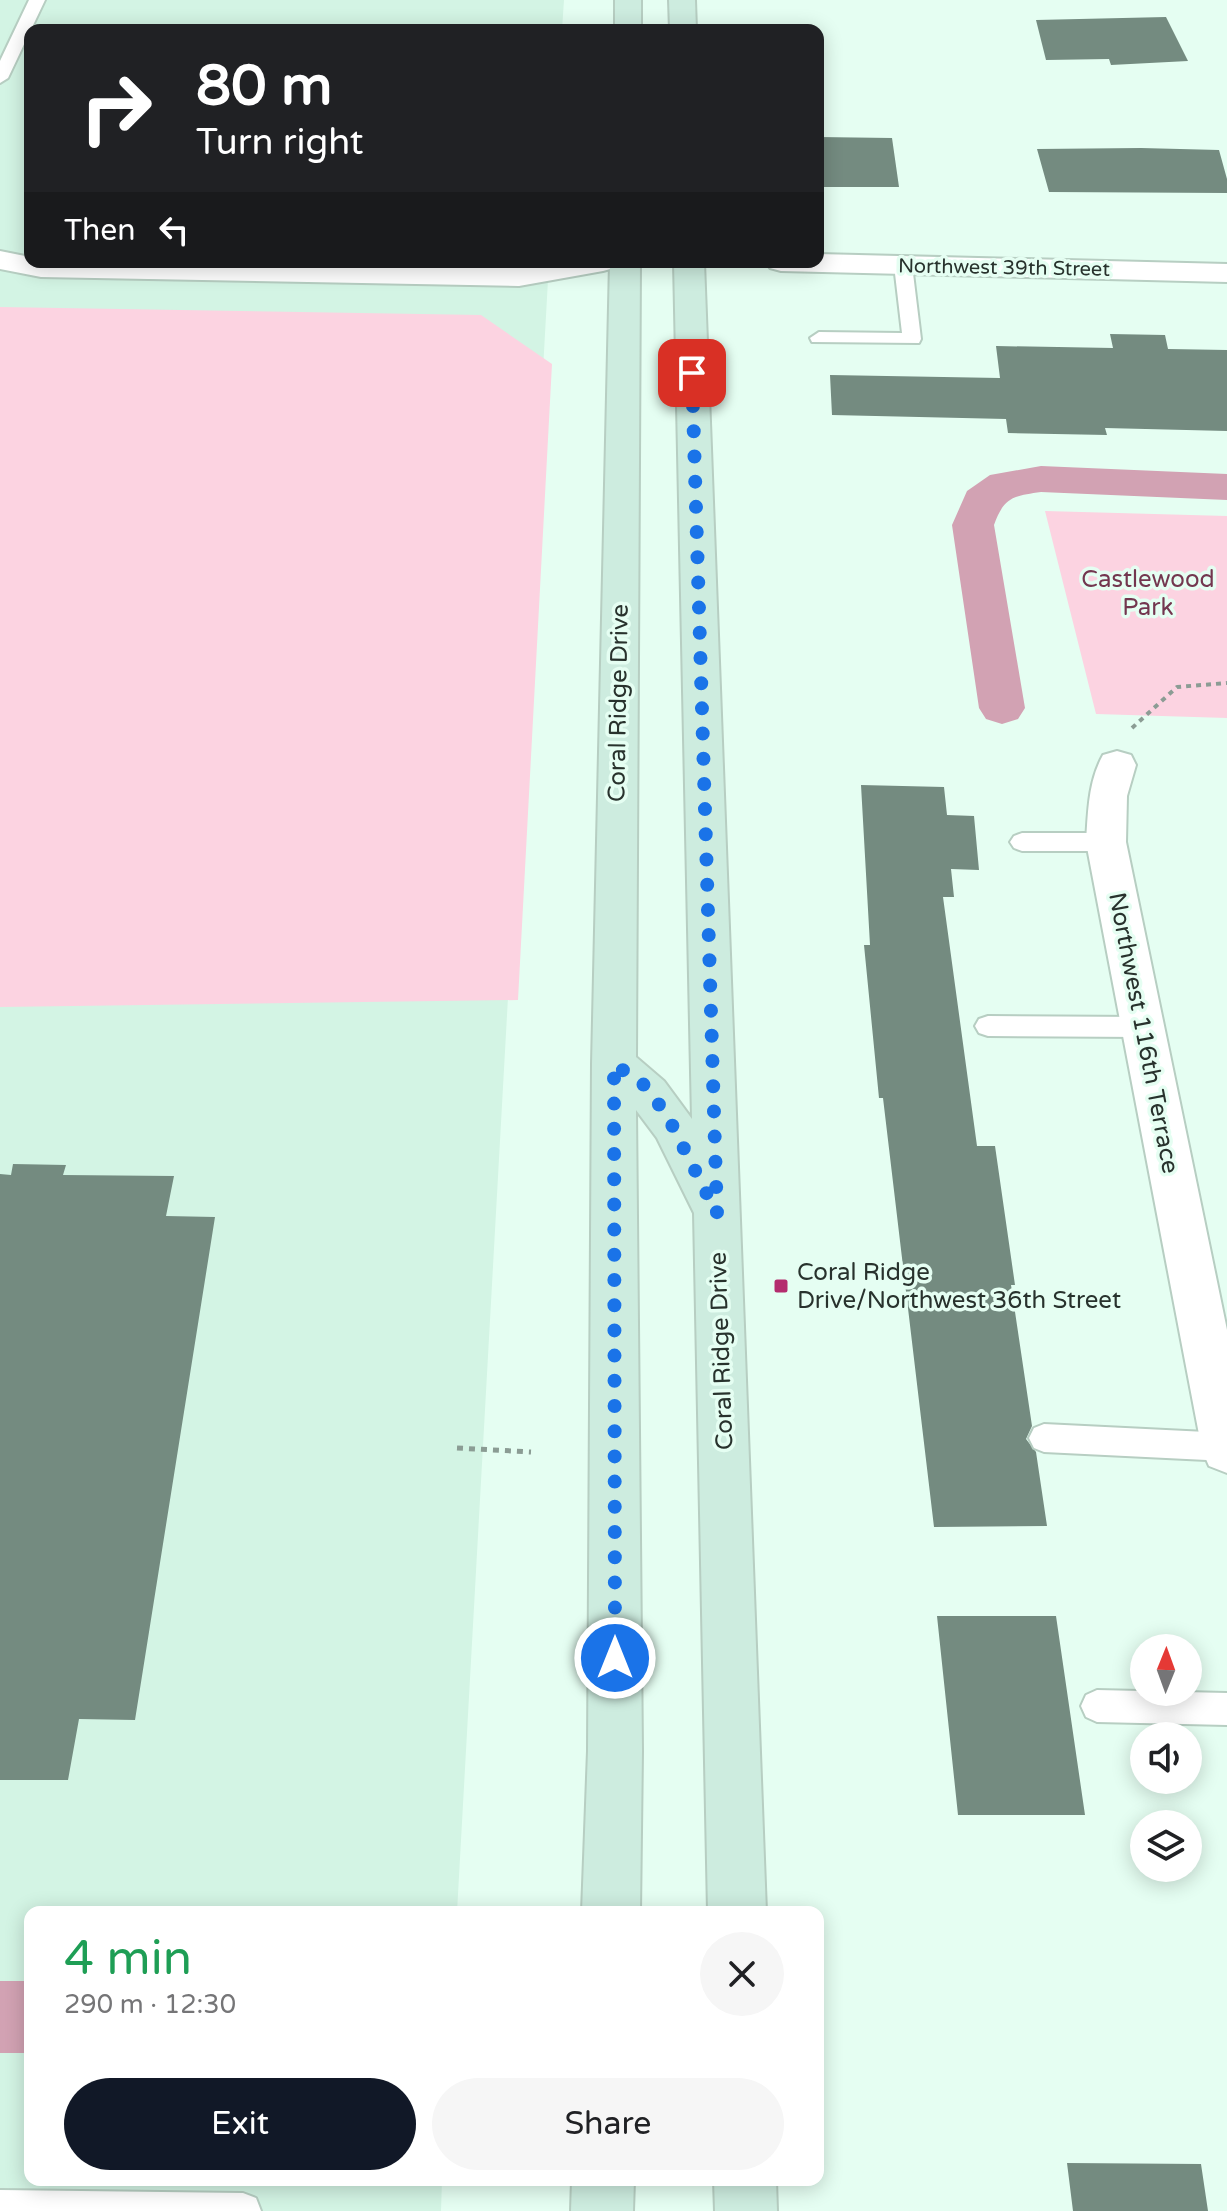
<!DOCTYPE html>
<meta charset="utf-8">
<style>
body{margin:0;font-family:"Varela Round",sans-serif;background:#f6f6f6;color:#202124;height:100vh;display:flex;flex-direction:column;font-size:30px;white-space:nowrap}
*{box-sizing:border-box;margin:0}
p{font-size:26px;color:#757577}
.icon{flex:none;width:44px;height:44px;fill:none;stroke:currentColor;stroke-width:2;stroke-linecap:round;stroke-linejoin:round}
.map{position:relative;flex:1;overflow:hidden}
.side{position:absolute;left:24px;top:1906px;width:800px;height:280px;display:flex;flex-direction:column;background:#fff;border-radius:16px;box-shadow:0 4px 20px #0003}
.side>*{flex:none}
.hud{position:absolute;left:24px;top:24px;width:800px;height:244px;border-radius:16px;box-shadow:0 4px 20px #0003;background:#202124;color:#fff;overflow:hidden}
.needle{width:52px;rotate:1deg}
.tools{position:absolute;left:1130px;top:1634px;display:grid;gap:16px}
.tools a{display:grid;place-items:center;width:72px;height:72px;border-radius:50%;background:#fff;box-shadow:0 4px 20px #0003;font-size:40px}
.pin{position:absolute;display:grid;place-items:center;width:68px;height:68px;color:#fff;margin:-34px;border-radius:16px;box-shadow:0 4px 12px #0006}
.me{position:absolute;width:88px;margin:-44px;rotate:0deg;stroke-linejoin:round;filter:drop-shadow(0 0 6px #0008)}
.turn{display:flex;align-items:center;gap:28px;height:168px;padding:0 40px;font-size:36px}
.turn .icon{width:104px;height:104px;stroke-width:2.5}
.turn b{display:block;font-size:56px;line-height:68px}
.then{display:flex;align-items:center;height:76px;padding:0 40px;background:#0003;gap:16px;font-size:30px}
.round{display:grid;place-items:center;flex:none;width:84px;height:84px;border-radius:42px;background:#f6f6f6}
.overview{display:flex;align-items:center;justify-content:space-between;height:136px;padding:0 40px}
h1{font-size:48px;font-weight:600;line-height:60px;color:#1e9e55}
.action{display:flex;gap:16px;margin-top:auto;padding:16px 40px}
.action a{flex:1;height:92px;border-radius:48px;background:#111827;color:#fff;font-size:32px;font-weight:600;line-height:92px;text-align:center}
.action a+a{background:#f6f6f6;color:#202124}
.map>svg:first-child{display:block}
</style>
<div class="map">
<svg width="1227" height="2211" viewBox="0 0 1227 2211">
<rect width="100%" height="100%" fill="#e5fef2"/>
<path fill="#d3f4e4" d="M0,0H564L562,30H30V262H549L457,1912H30V2180H442L441,2211H0Z"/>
<path fill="#fcd3e1" d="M0,307L481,315L552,364L518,1000L0,1007Z
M1045,511L1227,516V718L1096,714Z"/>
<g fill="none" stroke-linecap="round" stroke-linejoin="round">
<path fill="#d2a2b3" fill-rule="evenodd" d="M1041,466L1227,474V500L1041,492C1013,496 1004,497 994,525L1025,708L1018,719L1002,724L986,719L979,708L952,525L967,491L990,475Z
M0,1981H30V2053H0Z"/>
</g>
<path fill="#748b80" d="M1166,17L1188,61L1111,65L1109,59L1046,60L1036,20Z
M818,137L892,138L899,187H818Z
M1141,148L1219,150L1227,179V193L1049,192L1037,149Z
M1110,334L1165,335L1168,349L1227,350V431L1105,428L1107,435L1008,433L1006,419L832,415L830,375L1000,378L996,346L1113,348Z
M861,785L944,787L947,815L974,816L979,870L951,869L954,897H943L977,1146H995L1015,1285H1011L1032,1426L1026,1439L1036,1452L1047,1526L934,1527L883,1098H879L864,945H870Z
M13,1164L66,1165L63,1175L174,1176L166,1216L215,1217L135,1720L79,1719L68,1780H0V1174L11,1175Z
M937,1616H1056L1085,1815H958Z
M1067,2163L1201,2164L1208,2211H1073Z"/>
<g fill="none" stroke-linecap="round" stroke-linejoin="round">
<g stroke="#b7cec2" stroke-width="4">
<path id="service" d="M29,0H45L8,78L0,83V61Z
M903,260L912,265L921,339L919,343L812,342L810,338L819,332L902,333L894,265Z
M1022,833H1106L1114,836L1118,842L1114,848L1106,851H1022L1014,848L1010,842L1014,836Z
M988,1016L1143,1017L1152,1020L1156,1027L1152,1034L1143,1037L988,1036L979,1033L975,1026L979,1019Z
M1044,1424L1227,1433V1461L1044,1452L1034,1448L1029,1438L1034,1428Z
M1097,1690L1227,1693V1725L1097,1722L1086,1717L1081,1706L1086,1695Z
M0,2190L243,2193L256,2198L261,2211H0Z"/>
</g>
<g stroke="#b7cec2" stroke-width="4">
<path id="minor" d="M0,251L30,257V262L519,268L553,262H618L614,268L603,271L519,286L41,277L0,269Z
M1117,751L1131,755L1136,765L1127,796L1126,842L1227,1330V1473L1209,1466L1202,1450L1086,842C1088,812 1088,782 1103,755Z"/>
</g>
<g stroke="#b7cec2" stroke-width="4">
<path id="tertiary" d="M818,254L1227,264V282L781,271L770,268L766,262H818Z"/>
</g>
<g stroke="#b7cec2" stroke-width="4">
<path id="secondary" d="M615,0H641V30H615Z
M669,0H695L696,30H670Z
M610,262H640L636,1057L664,1081L692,1119L674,262H704L766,1912H708L694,1213L657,1138L636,1110L642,1751L640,1912H582L588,1751L592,1064Z
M572,2180H634L633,2211H571Z
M714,2180H776L777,2211H715Z"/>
</g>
<path stroke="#8b9c94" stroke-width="4" stroke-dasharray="5 5" stroke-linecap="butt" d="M1132,728L1177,687L1227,683"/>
<path stroke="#8b9c94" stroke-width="5" stroke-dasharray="6 6" stroke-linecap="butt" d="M457,1448L531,1452"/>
<use href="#service" fill="#fff" fill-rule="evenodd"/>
<use href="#minor" fill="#fff" fill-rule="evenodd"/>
<use href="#tertiary" fill="#fff" fill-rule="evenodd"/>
<use href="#secondary" fill="#cdecdf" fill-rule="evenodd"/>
</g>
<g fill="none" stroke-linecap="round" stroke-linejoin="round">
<path stroke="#1a73e8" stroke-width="14" stroke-dasharray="0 25.2" d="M615,1658L614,1064L643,1084L667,1115L717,1214L692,373"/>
</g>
<rect fill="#b42c6e" stroke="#e5fef2" stroke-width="3" x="773" y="1278" width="16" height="16" rx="4"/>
<g text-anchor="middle" stroke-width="7" stroke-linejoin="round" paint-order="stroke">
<g font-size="20" fill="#28322d" stroke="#e5fef2">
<text transform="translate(1004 267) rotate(1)" y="7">Northwest 39th Street</text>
</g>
<g font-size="24" fill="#73364f" stroke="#e5fef2">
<text x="1148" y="587">Castlewood<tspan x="1148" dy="28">Park</tspan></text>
</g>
<g font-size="24" fill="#28322d" stroke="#e5fef2">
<text transform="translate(618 703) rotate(-89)" y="8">Coral Ridge Drive</text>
<text transform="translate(1144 1033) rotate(79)" y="8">Northwest 116th Terrace</text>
<text transform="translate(721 1351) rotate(-92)" y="8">Coral Ridge Drive</text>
</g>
<g font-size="24" fill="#28322d" stroke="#e5fef2" text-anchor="start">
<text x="797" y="1280">Coral Ridge<tspan x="797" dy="28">Drive/Northwest 36th Street</tspan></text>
</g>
</g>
</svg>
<div class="tools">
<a><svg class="needle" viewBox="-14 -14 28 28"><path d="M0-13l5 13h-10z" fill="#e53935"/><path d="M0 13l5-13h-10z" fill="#757577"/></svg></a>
<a><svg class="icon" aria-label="sound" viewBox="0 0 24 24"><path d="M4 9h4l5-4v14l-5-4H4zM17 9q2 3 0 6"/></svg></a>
<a><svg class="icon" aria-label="layers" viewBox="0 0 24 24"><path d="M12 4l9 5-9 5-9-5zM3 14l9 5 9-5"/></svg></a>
</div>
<div class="pin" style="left:692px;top:373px;background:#d93025"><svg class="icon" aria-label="arrive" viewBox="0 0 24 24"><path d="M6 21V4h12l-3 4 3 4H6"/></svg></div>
<svg class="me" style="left:615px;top:1658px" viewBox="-20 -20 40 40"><circle r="17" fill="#1a73e8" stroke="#fff" stroke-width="3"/><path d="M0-11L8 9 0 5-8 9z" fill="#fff"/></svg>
<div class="hud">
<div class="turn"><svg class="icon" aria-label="right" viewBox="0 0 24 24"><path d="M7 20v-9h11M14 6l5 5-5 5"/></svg><div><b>80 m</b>Turn right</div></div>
<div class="then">Then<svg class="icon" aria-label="left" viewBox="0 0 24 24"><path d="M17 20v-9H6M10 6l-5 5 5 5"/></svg></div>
</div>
<section class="side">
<div class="overview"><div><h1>4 min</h1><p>290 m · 12:30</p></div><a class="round"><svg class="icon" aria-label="close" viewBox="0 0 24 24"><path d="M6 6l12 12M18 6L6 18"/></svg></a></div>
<div class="action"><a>Exit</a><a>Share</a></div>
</section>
</div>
